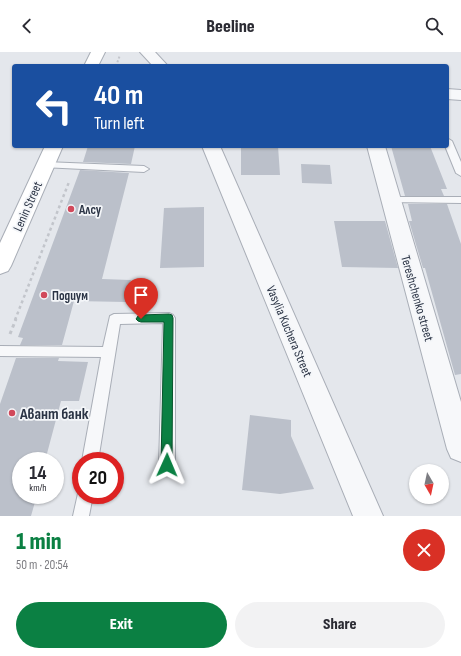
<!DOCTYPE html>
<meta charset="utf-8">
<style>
body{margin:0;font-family:"Sofia Sans Condensed",sans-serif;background:#f2f2f3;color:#2b2b33;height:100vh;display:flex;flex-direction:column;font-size:15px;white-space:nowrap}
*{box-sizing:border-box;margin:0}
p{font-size:13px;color:#7c7c81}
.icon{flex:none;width:22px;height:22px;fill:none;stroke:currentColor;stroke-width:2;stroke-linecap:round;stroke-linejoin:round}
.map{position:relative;height:464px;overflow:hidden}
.drawer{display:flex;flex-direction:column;background:#fff;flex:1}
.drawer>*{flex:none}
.top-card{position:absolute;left:12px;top:12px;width:437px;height:84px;border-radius:4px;box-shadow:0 1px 3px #0004;background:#1a4fa0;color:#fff;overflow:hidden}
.needle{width:26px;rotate:171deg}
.controls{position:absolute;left:409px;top:412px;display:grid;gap:8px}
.controls a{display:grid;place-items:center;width:40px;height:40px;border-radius:50%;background:#fff;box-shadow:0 1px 3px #0004;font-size:20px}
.speed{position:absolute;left:12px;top:400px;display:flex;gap:8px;font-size:20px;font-weight:700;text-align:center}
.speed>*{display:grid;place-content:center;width:52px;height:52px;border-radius:50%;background:#fff;box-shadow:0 1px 3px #0004;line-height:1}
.speed small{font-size:10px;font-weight:400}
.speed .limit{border:6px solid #d22;background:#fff;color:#111}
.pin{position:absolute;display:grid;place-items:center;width:34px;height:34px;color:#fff;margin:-41px -17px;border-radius:50% 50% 50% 0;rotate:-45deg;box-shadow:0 0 4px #0007}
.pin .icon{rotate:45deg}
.me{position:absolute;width:44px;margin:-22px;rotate:1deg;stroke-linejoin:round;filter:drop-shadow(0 0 3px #0008)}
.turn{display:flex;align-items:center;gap:14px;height:84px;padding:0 16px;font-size:18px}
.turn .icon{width:52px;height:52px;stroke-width:2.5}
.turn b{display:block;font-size:28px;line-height:34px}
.round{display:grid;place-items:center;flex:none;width:42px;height:42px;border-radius:21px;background:#f2f2f3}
.summary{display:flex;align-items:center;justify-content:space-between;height:68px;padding:0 16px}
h1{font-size:24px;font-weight:800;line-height:30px;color:#0b8043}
.cta{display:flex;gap:8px;margin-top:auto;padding:8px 16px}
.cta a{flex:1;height:46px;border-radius:24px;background:#0b8043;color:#fff;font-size:16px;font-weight:800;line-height:46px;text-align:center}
.cta a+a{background:#f2f2f3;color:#2b2b33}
header{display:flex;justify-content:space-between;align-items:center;height:52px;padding:0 16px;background:#fff;font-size:18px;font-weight:800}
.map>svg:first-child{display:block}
</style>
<header><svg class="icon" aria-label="back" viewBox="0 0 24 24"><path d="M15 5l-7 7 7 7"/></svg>Beeline<svg class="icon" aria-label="search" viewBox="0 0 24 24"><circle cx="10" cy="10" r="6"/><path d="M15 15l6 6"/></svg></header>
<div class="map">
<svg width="461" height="464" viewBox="0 0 461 464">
<rect width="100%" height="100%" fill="#e4e7ec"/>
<path fill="#bbc0ca" d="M88,94H135L131,112L83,110Z
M241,94H278L280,123H241Z
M391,94H430L447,137H441L444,144H405Z
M301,112L330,113L332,132L302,131Z
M80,118L129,121L102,227L131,228L126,250L74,249L62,293H20L23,286L18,285Z
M408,152H447L461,192V322L455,323L425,216H423L409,169H412Z
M204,155V215L160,216L164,156Z
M334,169H385L398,216L342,215Z
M16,306H59L58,309L88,310L79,349H61L45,409H21V443H37L31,464H0V352Z
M250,363L291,368V384L314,437L280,442L242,438Z"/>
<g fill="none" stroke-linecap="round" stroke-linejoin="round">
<g stroke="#a9aeb7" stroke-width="2">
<path id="service" d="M447,86L452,89L461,110V124L456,121L445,94H447Z
M45,110L144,114L149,117L144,120L42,115L40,113Z
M390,145H461V151L386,150L385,148Z
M169,261L173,263L175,266V413L172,418L167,420L162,418L159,413L163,271L120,272L98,409H82L101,305L0,304V294L103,295L110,264L114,262Z
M79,437H81V443H93L89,464H73Z"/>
</g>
<g stroke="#a9aeb7" stroke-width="2">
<path id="minor" d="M140,0H155L168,14H153Z
M447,37L461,38V48L447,47Z
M202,94H220L383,464H353Z
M367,94H385L461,350V410L451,406L447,397Z"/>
</g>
<g stroke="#a9aeb7" stroke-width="2">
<path id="secondary" d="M91,0H105L98,14H84Z
M45,94H63L11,214L8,219L0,222V191Z"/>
</g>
<path stroke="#c2c5cb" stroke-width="2" stroke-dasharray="2 2" stroke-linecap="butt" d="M116,14L120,3"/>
<path stroke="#c2c5cb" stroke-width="2.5" stroke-dasharray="3 3" stroke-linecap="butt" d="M15,268L69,130"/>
<path stroke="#c2c5cb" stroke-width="3" stroke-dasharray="3.5 3.5" stroke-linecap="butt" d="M10,282L16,267"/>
<use href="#service" fill="#f7f8fa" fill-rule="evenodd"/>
<use href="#minor" fill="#f7f8fa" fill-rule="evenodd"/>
<use href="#secondary" fill="#fff" fill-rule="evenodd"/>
</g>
<path fill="#0b8043" stroke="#07532c" d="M169,262L172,263L173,266L172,413L171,417L167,419L162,417L161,413L164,270H141L138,269L136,267L138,264L141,263Z"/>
<g fill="#d1495b" stroke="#f4f6f9" stroke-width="1.5">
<circle cx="71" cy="157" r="4"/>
<circle cx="44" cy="243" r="4"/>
<circle cx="12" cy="361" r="4"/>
</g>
<g text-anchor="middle" stroke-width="3.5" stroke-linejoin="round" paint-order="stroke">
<g font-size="13" fill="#2b3445" stroke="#f4f6f9">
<text transform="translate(27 154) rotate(-66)" y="5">Lenin Street</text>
<text transform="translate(418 246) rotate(74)" y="5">Tereshchenko street</text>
<text transform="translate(290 279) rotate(67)" y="5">Vasylia Kuchera Street</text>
</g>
<g font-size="13" font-weight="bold" fill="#2b3445" stroke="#f4f6f9" text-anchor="start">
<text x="79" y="162">Алсу</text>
<text x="52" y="248">Подиум</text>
</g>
<g font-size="16" font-weight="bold" fill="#2b3445" stroke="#f4f6f9" text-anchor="start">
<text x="20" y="367">Авант банк</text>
</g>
</g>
</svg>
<div class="controls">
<a><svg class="needle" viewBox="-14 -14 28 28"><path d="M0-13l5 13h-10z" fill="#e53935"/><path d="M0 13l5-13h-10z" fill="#7c7c81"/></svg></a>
</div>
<div class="speed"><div>14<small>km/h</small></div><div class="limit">20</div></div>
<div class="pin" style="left:141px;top:267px;background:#d93025"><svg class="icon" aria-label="arrive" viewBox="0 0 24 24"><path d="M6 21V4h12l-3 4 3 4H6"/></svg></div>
<svg class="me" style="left:167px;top:413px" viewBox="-20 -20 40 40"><path d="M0-17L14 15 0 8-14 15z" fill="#0b8043" stroke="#fff" stroke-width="4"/></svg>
<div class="top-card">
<div class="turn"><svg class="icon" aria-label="left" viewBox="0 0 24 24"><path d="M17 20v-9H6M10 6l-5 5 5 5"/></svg><div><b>40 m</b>Turn left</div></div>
</div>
</div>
<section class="drawer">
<div class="summary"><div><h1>1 min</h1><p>50 m · 20:54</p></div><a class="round" style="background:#d93025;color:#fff"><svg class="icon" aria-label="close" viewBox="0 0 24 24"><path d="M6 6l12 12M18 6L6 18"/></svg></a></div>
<div class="cta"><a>Exit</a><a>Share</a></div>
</section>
